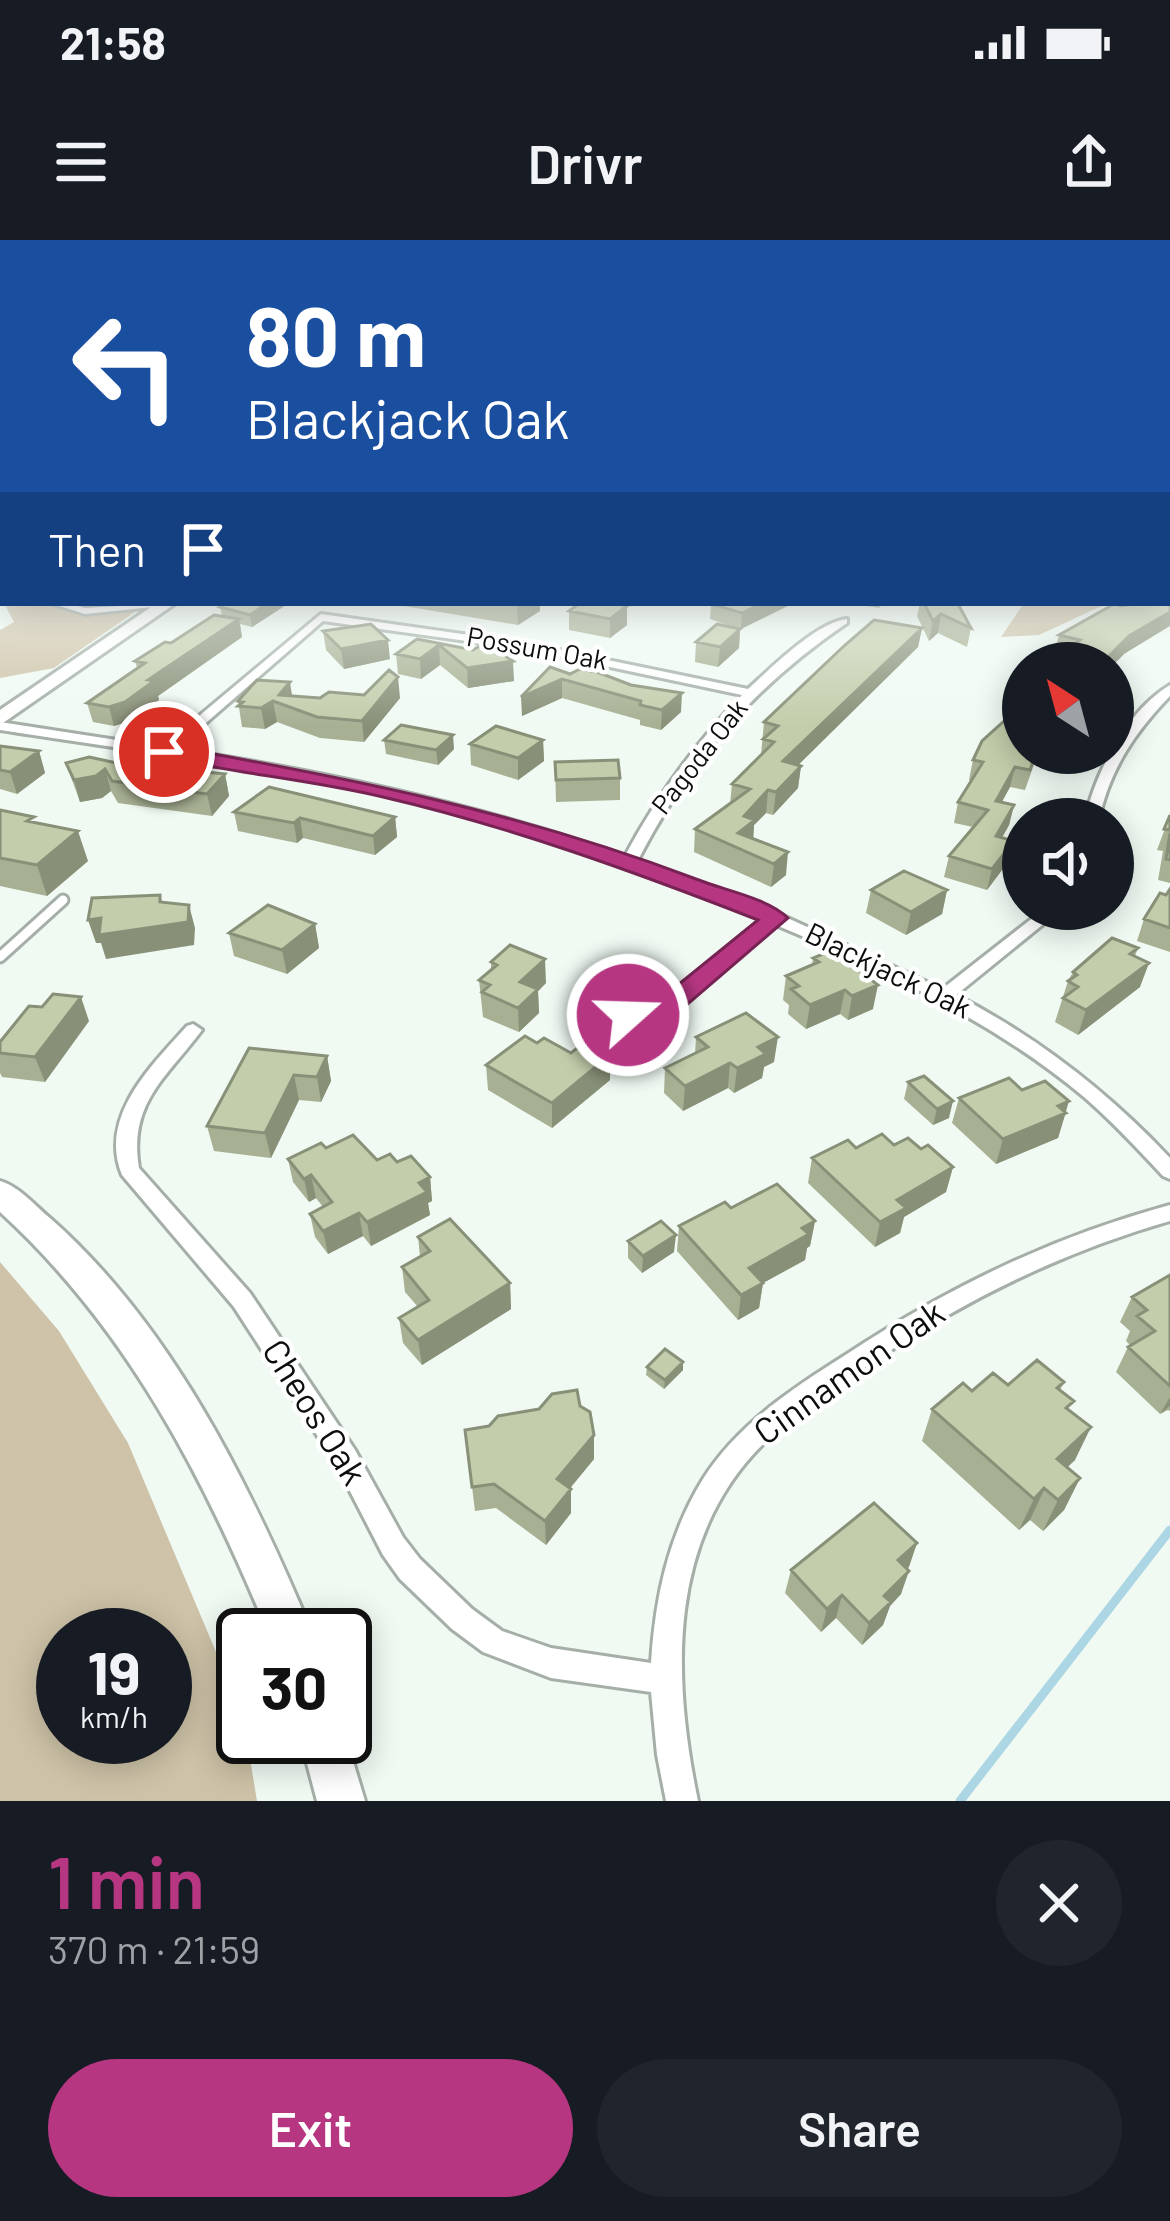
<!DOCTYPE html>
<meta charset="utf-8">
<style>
body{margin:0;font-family:Barlow,sans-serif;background:#20242c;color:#f1f3f6;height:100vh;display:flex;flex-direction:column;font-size:45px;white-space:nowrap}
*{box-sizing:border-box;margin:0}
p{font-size:39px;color:#9ea1a6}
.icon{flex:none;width:66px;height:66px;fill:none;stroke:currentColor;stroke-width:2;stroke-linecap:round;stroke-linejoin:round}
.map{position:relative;height:1561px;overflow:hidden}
.side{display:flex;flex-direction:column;background:#171b24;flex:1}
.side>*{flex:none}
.top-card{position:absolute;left:0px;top:0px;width:1170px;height:366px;box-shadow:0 6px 30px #0003;background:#1a4fa0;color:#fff;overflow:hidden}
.needle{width:78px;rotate:324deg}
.tools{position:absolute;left:1002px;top:402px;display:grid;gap:24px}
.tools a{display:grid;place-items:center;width:132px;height:132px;border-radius:50%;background:#171b24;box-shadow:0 6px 30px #0003;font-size:60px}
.speed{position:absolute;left:36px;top:1368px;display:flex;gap:24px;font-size:60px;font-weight:700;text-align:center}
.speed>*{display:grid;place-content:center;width:156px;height:156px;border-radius:50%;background:#171b24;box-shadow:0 6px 30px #0003;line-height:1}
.speed small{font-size:30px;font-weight:400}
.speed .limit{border:6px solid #111;border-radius:18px;background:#fff;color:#111}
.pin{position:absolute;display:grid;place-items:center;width:102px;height:102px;color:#fff;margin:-51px;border:6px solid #fff;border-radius:50%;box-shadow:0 3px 12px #0007}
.me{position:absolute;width:132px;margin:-66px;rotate:70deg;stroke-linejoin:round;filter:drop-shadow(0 0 9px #0008)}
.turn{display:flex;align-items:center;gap:42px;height:252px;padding:0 48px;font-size:54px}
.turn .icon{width:156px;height:156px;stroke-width:2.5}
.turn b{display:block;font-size:84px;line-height:102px}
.then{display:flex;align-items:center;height:114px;padding:0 48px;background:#0003;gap:24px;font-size:45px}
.round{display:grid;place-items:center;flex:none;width:126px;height:126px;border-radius:63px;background:#20242c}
.headline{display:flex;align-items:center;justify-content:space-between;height:204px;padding:0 48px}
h1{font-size:72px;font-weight:600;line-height:90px;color:#b63682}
.action{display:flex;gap:24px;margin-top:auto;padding:24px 48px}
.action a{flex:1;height:138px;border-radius:72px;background:#b63682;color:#fff;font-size:48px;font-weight:600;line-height:138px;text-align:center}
.action a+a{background:#20242c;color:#f1f3f6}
.status{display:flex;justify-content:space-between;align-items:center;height:84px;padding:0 60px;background:#171b24;direction:ltr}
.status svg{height:33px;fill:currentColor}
header{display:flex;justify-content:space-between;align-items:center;height:156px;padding:0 48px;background:#171b24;font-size:54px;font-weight:600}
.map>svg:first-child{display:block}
</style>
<div class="status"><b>21:58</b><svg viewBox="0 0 49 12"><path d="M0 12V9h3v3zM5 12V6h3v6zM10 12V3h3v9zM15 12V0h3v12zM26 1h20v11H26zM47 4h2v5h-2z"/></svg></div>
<header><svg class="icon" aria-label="menu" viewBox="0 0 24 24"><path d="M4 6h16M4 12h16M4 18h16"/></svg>Drivr<svg class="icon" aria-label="share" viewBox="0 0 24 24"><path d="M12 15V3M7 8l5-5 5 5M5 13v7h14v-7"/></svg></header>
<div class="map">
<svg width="1170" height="1561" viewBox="0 0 1170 1561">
<rect width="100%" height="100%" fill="#f0faf3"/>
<path fill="#cec3a8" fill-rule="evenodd" d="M4,363H148L54,428L0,438V390L14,382Z
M1024,363H1108L1039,395L1001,397Z
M0,1022L59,1091L128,1203L243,1476L257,1561H0ZM165,1395V1497H63V1395Z"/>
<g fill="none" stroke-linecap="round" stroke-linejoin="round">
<path stroke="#add6e4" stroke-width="9" d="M960,1561L1170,1290"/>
<path fill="#add6e4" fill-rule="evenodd" d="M1167,300H1170V312H1167Z"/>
<g stroke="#a5afa8" stroke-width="15">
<path id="service" d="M0,717L63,660"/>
</g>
<g stroke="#a5afa8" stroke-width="6">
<path id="minor" d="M0,305L3,306V316L0,317Z
M50,363H67L85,368L168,363L163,366L85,374Z
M321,374L525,403L748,449C771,428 817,382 847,379V383C753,447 690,520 638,620L781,675L942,749L1044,669H1062L956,755C1037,797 1108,852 1170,918V939L1163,936C1138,909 1112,881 1084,857C993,781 885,731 776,685L665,778L622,779L619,775L622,771L655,768L763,680C639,627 511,584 380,554C254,525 127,510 0,490V482L162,507ZM323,381L525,409L742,455C695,504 657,556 625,616C479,565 329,532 176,509Z
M1170,445V456C1135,492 1110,529 1099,579H1085C1096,531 1127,471 1170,445Z
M193,784L202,790C167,837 128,863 139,928L250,1053L355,1210L403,1297L420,1319L472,1369L502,1391L551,1408L651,1423C655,1358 668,1296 703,1239C738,1184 793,1148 847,1114C951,1046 1050,998 1170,965V981C1066,1011 972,1056 882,1116C842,1142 800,1168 765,1202C667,1297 672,1437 698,1561H666L657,1515L651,1452L551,1438L483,1412L452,1389L400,1339L383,1315L337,1226L234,1067L122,935C98,877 151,826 187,786Z"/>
</g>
<g stroke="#a5afa8" stroke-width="6">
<path id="secondary" d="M157,363H176L0,485V470Z
M0,941C20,947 35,966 51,979C173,1087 251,1247 313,1395H269C204,1237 127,1088 0,972Z
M345,1495L365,1561H317L300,1497Z"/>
</g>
<use href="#service" stroke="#fff" stroke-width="9"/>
<use href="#minor" fill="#fff" fill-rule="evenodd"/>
<use href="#secondary" fill="#fff" fill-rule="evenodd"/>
</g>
<path fill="#a7b093" d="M227,363H289L252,387L240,384L242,397L158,456L159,460L130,481L114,486L93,482L87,463L137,428L135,421L222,376L220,367Z
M386,363H540V371L518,385Z
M864,363H883L879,368L867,366Z
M920,363H957L971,388L967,407L938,393L929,401L917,376Z
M711,364H791L740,389L739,408L718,427L695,422L696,402L736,388L710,379Z
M1114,364L1124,414L1113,425V423L1054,412L1059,395Z
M622,365L627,385L610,398L569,390V371Z
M922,388L918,407L798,525L801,526L798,548L773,575L766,573L754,585L753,598L786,635L771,647L694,612L695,589L730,564L732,544L761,515L764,482Z
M323,391L390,419L344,429L326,410Z
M417,399L473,410L514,441L468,448L440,425L421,439L398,434L396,414Z
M550,427L681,472L661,490L640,485V480L562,458L522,476Z
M364,455L400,458L364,502L320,498L277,482L265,489L242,487L238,461L292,456L320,458Z
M384,500L454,509L438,525L386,514Z
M543,500L544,521L518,540L471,525L470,504Z
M0,506L39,511L45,533L17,554L0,549Z
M1023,513H1038L1025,550L1010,547L1002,562L1014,565L1009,585L1002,598L1014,601L1008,622L987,650L944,637L949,616L973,587L954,583L958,562L972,541L969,540L973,520Z
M555,522L620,538V560L556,562Z
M66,523L163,533L225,534L229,556L212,576L118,563L111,551L102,558L80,562Z
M0,570L36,583L88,621L47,656L0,646Z
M234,572L395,577L397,597L375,615L303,598L297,603L238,591Z
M1170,575V643L1158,640L1163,611L1157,610Z
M1170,649V712L1137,701L1144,679Z
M871,650H947L942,674L906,695L866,673Z
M315,684L319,708L287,734L234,716L229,693Z
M1138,708L1135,716L1140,747L1078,795L1055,782L1068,741L1073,732Z
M813,718L873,769L848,780L840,774L806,789L788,774L789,765L783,760L786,736L812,725Z
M491,722L546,743L538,751L539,773L519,792L483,777L479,740L491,730Z
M89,781L45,842L2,837L0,833V802Z
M696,797L774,822L764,827L762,838L734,853L728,848L683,871L664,853L665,828L695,814Z
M327,816L331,841L321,862L299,860L271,918L214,911L207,886Z
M486,825L610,840L552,888L488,850Z
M908,842L949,878L933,885L904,859Z
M1022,850L1066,872L1058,898L996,924L952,883L959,858Z
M894,905L921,909L953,927L946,952L904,977L900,993L875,1007L808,943L812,918L856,908Z
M326,908L377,920L397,922L430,937L432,961L428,963L430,975L371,1006L363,996L328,1014L315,997L310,974L323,967L316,958L309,962L293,942L288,919Z
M731,968L815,981L810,1006L807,1008L805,1020L763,1043L759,1068L738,1080L677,1011L679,986Z
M418,997L510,1043L511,1069L422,1125L403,1103L399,1078L418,1067L405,1052L402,1027L420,1016Z
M628,1001L674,1012L642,1033L628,1018Z
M1170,1035V1171L1168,1170L1160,1174L1116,1132L1128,1107L1131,1106L1126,1101L1130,1091L1120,1082L1132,1057Z
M647,1127L683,1130L664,1149L646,1135Z
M1064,1142L1060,1150L1069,1170L1075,1220L1067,1227L1080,1238L1064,1270L1043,1291L1030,1280L1019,1290L922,1201L932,1169L1008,1145Z
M465,1190L594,1219L570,1248L571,1273L546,1305L496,1268L475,1271Z
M917,1303L907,1328L901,1354L890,1366L883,1385L862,1405L836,1378L821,1392L785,1353L791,1330Z"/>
<path fill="#889078" d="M268,363H289L252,387L250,375Z
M523,363H540V371L518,385L517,366Z
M619,363H622V370L627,366V385L610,398V379Z
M763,363H794L741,389L742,373Z
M1170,372V386L1124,414L1113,425V423H1102L1129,396Z
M941,374L938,393L929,401L933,381Z
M239,379L242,397L158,456L159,460L130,481L114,486L109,467Z
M922,388L918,407L780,543L783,521Z
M740,389L739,408L718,427L720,407Z
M388,400L390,419L344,429L341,409Z
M439,405L440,425L421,439L420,419Z
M513,421L514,441L468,448L467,428Z
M398,437L400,458L364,502L362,481Z
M562,439V458L522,476L521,457Z
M290,442L293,462L279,455Z
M682,453L681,472L661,490L662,470Z
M273,461L277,482L265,489L261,468Z
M453,495L454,509L438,525L436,510Z
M543,500L544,521L518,540V518Z
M39,511L45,533L17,554L10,532Z
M801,526L798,548L773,575L776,552Z
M1015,527L1010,547L991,581L996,561Z
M105,529L111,551L102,558L80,562L74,540Z
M225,534L229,556L212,576L207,554Z
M768,550L766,573L754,585L753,603L738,593L744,576Z
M1014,565L1009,585L991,616L996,596Z
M395,577L397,597L375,615L373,596Z
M300,578L303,598L297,603L294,583Z
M78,591L88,621L47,656L37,625Z
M1014,601L1008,622L987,650L992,629Z
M788,612L786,635L771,647L774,624Z
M947,650L942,674L906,695L911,672Z
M160,655L167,679L189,665L195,688L194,705L106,719L101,703H96L88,680L101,678L160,662Z
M315,684L319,708L287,734L282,710Z
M545,719L546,743L538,751L539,773L519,792L518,768L520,742Z
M1149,723L1140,747L1078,795L1086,770Z
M878,745L873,769L848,780L852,756Z
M845,750L840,774L806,789L810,765Z
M81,757L89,781L45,842L35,817Z
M778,797L774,822L764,827L762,838L734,853L737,828L758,807Z
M610,815V840L552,888V863Z
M327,816L331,841L321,862L317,837Z
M730,823L728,848L683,871L685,846Z
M294,835L299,860L271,918L265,893Z
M953,861L949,878L933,885L937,869Z
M1069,861L1058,898L996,924L1003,899L1058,866Z
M953,927L946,952L904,977L900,993L875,1007L880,982L897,960Z
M311,935L316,958L309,962L304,939Z
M430,937L432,961L428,963L430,975L371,1006L367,982L419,943Z
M359,973L363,996L328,1014L323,991Z
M815,981L810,1006L807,1008L805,1020L763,1043L759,1068L738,1080L741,1055L749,1028L802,988Z
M676,995L674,1012L642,1033L643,1016Z
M510,1043L511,1069L422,1125L418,1100Z
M683,1122V1130L664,1149L665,1140Z
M1170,1157V1166L1160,1174Z
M1091,1187L1075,1220L1044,1250L1030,1280L1019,1290L1034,1259L1057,1219Z
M594,1195V1219L558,1263L557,1239Z
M1080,1238L1064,1270L1043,1291L1058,1260Z
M571,1249V1273L546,1305L545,1281Z
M917,1303L909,1327L890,1344L898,1320Z
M909,1331L901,1354L890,1366L883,1385L862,1405L869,1383L884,1356Z
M842,1355L836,1378L821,1392L827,1369Z"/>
<path fill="#c2cdab" stroke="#889078" stroke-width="3" d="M1170,355V372L1129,396L1102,423H1052L1080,400L1059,395L1114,364L1122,366L1137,363H1167V356Z
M227,363H268L250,375L220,367Z
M580,363H619L617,364L627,366L610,379L569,371Z
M713,363H763L742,373L711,364Z
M924,363L958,364L971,388L941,374L933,381Z
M214,375L239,379L148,440L154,441L125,462L109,467L87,463L145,423L135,421L165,402L171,403Z
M874,380L922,388L783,521L801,526L776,552L768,550L744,576L755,580L738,593L788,612L774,624L695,589L750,549L732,544L774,502L763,499L778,486L764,482L845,405Z
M371,384L388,400L341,409L323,391Z
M717,384L740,389L720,407L696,402Z
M417,399L473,410L485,403L513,421L467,428L439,405L420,419L396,414Z
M550,427L570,434L580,429L597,432L631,445L682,453L662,470L640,465L641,461L562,439L521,457Z
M389,430L398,437L362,481L317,477L273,461L261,468L238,466L243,462L238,461L257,440L290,442L279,455L320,458L329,452L364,455Z
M1023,464V513H1036L1030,530L1015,527L996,561L1014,565L996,596L1014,601L992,629L949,616L988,570L958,562L983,522L973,520L982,501Z
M401,485L453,495L436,510L384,500Z
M496,486L543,500L518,518L470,504Z
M0,506L39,511L10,532L0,530Z
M89,517L163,533L168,528L225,534L207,554L112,541L105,529L96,536L74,540L66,523Z
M618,520L620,538L556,540L555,522Z
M269,547L395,577L373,596L300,578L294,583L234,572Z
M0,570L34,577L27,581L78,591L37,625L0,618Z
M1170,575V590L1164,589Z
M1170,593V620L1166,619Z
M904,631L947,650L911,672L871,650Z
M1170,649V688L1144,679L1160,653L1166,655Z
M160,655V662L189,665L188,682L99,695L101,678L88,680L92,658Z
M268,665L315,684L282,710L229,693Z
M1112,698L1138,708L1130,714L1149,723L1086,770L1063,758L1078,747L1068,741L1077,735L1073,732Z
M510,705L545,719L520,742L538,749L518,768L482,752L490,745L479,740L497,725L491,722Z
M833,710L878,745L852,756L845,750L810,765L791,749L799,746L786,736L819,722L813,718Z
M53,754L81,757L35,817L0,813V802L29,766L42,767Z
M746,773L778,797L758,807L766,814L737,828L730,823L685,846L665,828L708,807L696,797Z
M525,796L537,803L544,798L571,813L585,802L610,815L552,863L486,825Z
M249,808L327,816L317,837L294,835L265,893L207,886Z
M924,836L953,861L937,869L908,842Z
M1009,838L1022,850L1045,841L1069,861L1058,866L1066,873L1003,899L959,858Z
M882,894L894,905L908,898L921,909L928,905L953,927L897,960L906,968L880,982L812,918L848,900L856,908Z
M353,895L377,920L390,914L397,922L411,916L430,937L419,943L427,952L367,982L359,973L323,991L310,974L332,962L311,935L304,939L288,919L321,903L326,908Z
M777,944L815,981L802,988L809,994L749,1028L763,1043L741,1055L679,986L725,962L731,968Z
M450,979L510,1043L418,1100L399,1078L429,1060L402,1027L430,1011L418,997Z
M661,981L676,995L643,1016L628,1001Z
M1170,1035V1146L1128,1107L1155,1091L1137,1076L1147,1070L1132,1057Z
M665,1109L683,1122L665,1140L647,1127Z
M1037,1120L1064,1142L1057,1148L1074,1161L1066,1168L1091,1187L1057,1219L1080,1238L1058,1260L1044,1248L1034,1259L932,1169L963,1143L972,1151L993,1133L1008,1145Z
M577,1150L580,1166L590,1172L594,1195L557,1239L571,1249L545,1281L494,1244L472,1247L465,1190L489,1186L498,1176L539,1169L552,1154Z
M874,1263L917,1303L898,1320L909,1331L884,1356L891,1362L869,1383L842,1355L827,1369L791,1330Z"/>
<linearGradient id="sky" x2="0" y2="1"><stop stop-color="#90c2e6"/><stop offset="0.55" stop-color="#f8fdfa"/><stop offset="1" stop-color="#f8fdfa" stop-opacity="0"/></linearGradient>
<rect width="1170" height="487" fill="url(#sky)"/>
<path fill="#b63682" stroke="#762354" stroke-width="3" d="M164,505C349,538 520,572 696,639C723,650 768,658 788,678L669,780L618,781L614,775L618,769L652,766L758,680C635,632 512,587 383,557C308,539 231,533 157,516L154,512Z"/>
<g text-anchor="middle" stroke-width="9" stroke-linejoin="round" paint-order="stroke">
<g font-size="27" fill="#0b0e0c" stroke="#fff">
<text transform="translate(537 409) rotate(10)" y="9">Possum Oak</text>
<text transform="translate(700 517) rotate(-52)" y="9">Pagoda Oak</text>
</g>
<g font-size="30" fill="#0b0e0c" stroke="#fff">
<text transform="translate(888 731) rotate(26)" y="10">Blackjack Oak</text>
</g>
<g font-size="36" fill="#0b0e0c" stroke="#fff">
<text transform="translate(849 1132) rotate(-35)" y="13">Cinnamon Oak</text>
<text transform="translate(315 1172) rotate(58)" y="13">Cheos Oak</text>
</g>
</g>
</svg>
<div class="tools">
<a><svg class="needle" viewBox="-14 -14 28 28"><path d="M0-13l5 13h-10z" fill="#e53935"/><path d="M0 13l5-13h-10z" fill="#9ea1a6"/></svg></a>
<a><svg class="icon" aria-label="sound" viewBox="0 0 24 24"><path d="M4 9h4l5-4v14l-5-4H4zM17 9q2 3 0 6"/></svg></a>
</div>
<div class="speed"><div>19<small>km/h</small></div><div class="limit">30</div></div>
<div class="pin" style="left:164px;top:512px;background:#d93025"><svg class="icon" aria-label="arrive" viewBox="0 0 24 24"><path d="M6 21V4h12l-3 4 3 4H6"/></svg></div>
<svg class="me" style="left:628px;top:775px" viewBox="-20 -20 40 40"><circle r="17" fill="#b63682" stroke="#fff" stroke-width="3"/><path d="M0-11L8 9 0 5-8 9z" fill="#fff"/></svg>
<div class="top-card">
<div class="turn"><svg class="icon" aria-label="left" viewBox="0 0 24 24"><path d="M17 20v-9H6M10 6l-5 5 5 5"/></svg><div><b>80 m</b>Blackjack Oak</div></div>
<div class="then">Then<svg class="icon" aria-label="arrive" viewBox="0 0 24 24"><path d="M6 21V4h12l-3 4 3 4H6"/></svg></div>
</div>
</div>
<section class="side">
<div class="headline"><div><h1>1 min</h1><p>370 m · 21:59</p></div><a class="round"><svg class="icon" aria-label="close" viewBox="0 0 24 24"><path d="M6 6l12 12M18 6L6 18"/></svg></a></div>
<div class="action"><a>Exit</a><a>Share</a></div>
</section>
